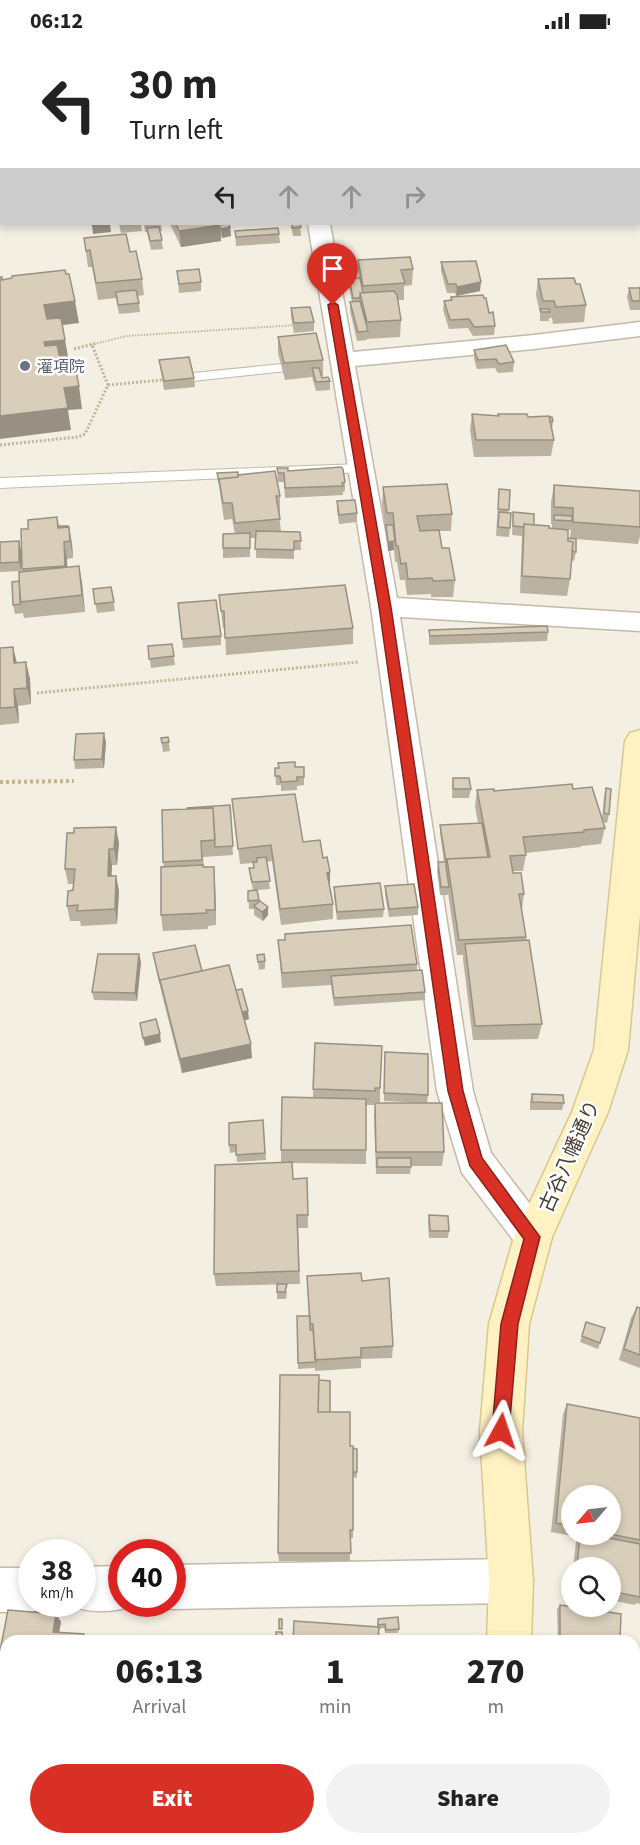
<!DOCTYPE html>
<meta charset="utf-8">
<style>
body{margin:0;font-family:"Source Sans 3","Noto Sans JP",sans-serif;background:#f2f2f2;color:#222;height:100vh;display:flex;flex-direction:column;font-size:22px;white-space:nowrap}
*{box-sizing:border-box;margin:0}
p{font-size:20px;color:#767676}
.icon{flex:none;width:33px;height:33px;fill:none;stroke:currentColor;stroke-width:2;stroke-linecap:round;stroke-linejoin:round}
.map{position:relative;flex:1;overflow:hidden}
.sheet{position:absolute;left:0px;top:1593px;width:640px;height:210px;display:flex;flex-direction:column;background:#fff;border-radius:18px 18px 0 0;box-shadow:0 3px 9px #0003}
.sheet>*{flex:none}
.guide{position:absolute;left:0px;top:0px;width:640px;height:183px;box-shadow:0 3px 9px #0003;background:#fff;color:#222;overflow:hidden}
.needle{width:39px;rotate:242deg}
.buttons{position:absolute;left:561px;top:1443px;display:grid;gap:12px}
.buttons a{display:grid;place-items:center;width:60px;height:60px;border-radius:50%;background:#fff;box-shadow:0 3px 9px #0003;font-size:30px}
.speed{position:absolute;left:18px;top:1497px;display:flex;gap:12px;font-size:30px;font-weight:700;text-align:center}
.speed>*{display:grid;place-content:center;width:78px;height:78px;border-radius:50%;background:#fff;box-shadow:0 3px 9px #0003;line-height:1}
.speed small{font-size:15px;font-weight:400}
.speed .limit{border:9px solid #d22;background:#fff;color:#111}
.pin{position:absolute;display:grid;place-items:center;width:51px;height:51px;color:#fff;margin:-62px -26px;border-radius:50% 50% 50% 0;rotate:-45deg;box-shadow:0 0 6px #0007}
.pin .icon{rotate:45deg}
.me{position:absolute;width:66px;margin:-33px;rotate:5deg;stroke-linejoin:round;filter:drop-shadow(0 0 4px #0008)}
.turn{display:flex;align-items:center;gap:21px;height:126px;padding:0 30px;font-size:27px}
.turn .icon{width:78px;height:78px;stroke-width:2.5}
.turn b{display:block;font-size:42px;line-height:51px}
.lanes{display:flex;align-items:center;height:57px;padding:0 30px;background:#0003;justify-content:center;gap:30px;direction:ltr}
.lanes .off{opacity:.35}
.eta{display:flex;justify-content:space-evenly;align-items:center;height:102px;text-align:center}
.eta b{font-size:36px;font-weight:800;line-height:42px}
.button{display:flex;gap:12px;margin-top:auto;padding:12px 30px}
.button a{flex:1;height:69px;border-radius:36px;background:#d93025;color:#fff;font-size:24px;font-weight:800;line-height:69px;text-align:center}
.button a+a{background:#f2f2f2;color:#222}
.status{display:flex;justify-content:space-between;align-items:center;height:42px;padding:0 30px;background:#fff;direction:ltr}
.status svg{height:16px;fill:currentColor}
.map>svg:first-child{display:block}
</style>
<div class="status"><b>06:12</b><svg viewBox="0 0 49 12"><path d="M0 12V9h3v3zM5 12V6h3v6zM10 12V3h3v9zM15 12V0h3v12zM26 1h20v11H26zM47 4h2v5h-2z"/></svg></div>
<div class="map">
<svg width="640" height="1803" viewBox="0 0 640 1803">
<rect width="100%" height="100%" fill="#f4efe3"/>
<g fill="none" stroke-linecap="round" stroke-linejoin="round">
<g stroke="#c3baa8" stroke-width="2">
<path id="lane" d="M282,322L289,326L287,329L193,339L186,335L193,331Z
M360,422L365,424L367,427L365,430L0,446V436Z"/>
</g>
<g stroke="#c3baa8" stroke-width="3">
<path id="street" d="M639,74H640V86H639Z
M308,182H330L353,310L534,293L640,280V294L534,307L355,324L397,556L640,571V589L400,575L473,1049L491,1111L546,1183L552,1195L546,1207L533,1213L520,1207L462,1131L437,1049L371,565Z
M511,1517L526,1524L533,1539L526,1554L511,1561L172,1567L159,1562H172V1523Z
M122,1524V1562H137C115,1571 89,1572 67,1562H82V1525Z
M0,1526H32V1562H48L47,1563L32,1570H0Z
M634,1719L640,1720V1766H634Z"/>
</g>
<g stroke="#d9c88d" stroke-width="3">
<path id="secondary" d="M640,688V872L628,1008L608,1070L552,1195L529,1282L522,1389L533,1539L531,1599H487L489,1539L480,1389L489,1282L514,1195L572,1070L594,1008L625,699L630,691Z
M472,1797H520L518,1803H470Z"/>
</g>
<path stroke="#c3b494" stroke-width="2" stroke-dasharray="1.5 1.5" stroke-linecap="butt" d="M91,303L126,294L297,283"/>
<path stroke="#c3b494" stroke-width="3" stroke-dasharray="2 2" stroke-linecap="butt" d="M74,307L97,301
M108,343L162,338
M0,403L78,395L85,392L108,343L92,303
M37,651L358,620"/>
<path stroke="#c3b494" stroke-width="4" stroke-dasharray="3 3" stroke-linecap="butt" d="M0,740L74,739"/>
<use href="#lane" fill="#fff" fill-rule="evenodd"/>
<use href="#street" fill="#fff" fill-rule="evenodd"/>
<use href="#secondary" fill="#fff2c2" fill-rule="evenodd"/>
</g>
<path fill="#bbb1a0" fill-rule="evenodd" d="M119,182H141L142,189L121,191Z
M144,182H161L162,189H160L163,207L151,208L147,190H145Z
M170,182H220V183L230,185L231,194L222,196L221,193V199L181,205Z
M291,182H300L301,194H293Z
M235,189L279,192L280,201L236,204Z
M84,196L130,210L142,237L144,253L138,254L140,270L119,272L116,256L98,258L92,225H88Z
M358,218L413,227L412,243L404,244V258H398L401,278L400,295L367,297V298L357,299L350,269V260H352L349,245V236H358Z
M441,220L480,249L456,254L455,251H447L441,229Z
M177,229L201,240V249L179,251Z
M538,237L576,242L586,263L584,280L553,282L552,276H549V279H540V271L536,253Z
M640,243V268H630L627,255L629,246H639Z
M451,255L495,284L494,293L473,294L468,286L449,287L443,268L444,259L450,258Z
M291,266L314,280V289L294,291L291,275Z
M278,295L323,318V334L321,335L322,336L330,339V348L316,349L312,335L285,338L278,311Z
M474,308L514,320L513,330L498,331L495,326L477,327L474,317Z
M159,318L194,336L195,345L164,348Z
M472,372L498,374L528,375L553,379L552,388L554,398L551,414L474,415L470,388Z
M277,426L288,429L345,440V449L343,450V453L285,456L284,440H278Z
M217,431L238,433L280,454V470L279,471L281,490H300L301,508H294V517L256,516V496H250V515L223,516V506L235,492L232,477L224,478Z
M554,443L640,449V494L638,502L576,497V510L574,519L571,518L570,537L567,554L520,551L522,494L512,493L513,470L534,483L552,487V482H551V460ZM560,487L570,488L571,487L570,496H568Z
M383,445L452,472L451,489H439L442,505L455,538L453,555H431V552L407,553L405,538H400L397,520H395L394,508L388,509L382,462Z
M499,447L510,448L508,471L510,486L509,495L496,494Z
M337,459L357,471V480L339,482L337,468Z
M57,475L59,484L69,485L72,502L73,516L67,517V526L79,524L82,541L85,570L24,576L23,571L15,572L13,563L22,530V527L28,487Z
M19,499L21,508V529L0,530V500Z
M111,545L115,569L97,571L93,547Z
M219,553L353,586V602L226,613L225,586H223Z
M178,561L221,594V603L183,606Z
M429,588L548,590L547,599L429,603Z
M172,602L175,623L151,626L148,604Z
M0,606L17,621L30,637L31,662L18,664L19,681L0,683Z
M168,695L170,709L163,710L161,696Z
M106,700L104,726L75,727L74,718Z
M278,721L295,725H304V743L297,744V748L281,749V743H276L275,726H278Z
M453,736L471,747L469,756H452Z
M606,746L609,772L607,781L603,780L605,786L601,802L581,804V805L526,811V813L523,829H513L524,852L522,867L526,895V899L542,982L538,997L473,998L463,917V913H457L448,851V853H440L437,829L438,820H444L440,791V783L478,781L475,764L477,748L494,749L573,747L602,777L604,755Z
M232,757L303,800L323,816L333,862V877L281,883L272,819L266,820L270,847L257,848L259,860L268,873L263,879L254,873V867H249L248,849L253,848L250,835L249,826H253V821L240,822Z
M230,763L233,813L203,815L204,825L215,840L216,883L208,884V887L163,889L161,873L164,825L163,820L187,767Z
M119,801L117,823H112L111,834H116L119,849L117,882L81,884L80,879H70L67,864L73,848L74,842H68L65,827Z
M385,844L418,865V873L389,875L385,852Z
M334,845L384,867L383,875L337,878L334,853Z
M278,898L417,922V928L425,950V958L334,964L331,943L282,946Z
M153,911L202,929L236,948L249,977L244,978L252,1016L182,1031L162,953Z
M257,913L265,919V927L259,928Z
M141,920L137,959L94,958L92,950Z
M384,1018L428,1053L427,1061L384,1059Z
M380,1046V1060H374V1063H366V1122L292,1121L293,1137L307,1136L308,1186H298L300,1242L216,1244L214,1232L281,1121V1108L313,1056V1047Z
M532,1052L564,1061L562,1068H530V1060Z
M375,1061L444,1110L442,1124H411L410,1132H376L374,1075Z
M263,1078L266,1118L237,1120L236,1110L230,1111L229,1103Z
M429,1173L449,1189L448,1196H429L428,1180Z
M307,1234L362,1239L393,1304L392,1316L361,1317V1326L315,1329V1326L298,1327L297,1274H309Z
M287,1249L286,1257H277V1250Z
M637,1265L640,1266V1326L619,1318L631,1276Z
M586,1280L600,1301L598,1307L580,1300Z
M319,1338L330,1370L350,1404L357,1430V1436L353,1435V1496H350V1519H279L278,1511Z
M567,1362L640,1376V1562L636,1561L635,1563L610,1558V1526H573L576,1500L578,1495L551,1490L563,1372ZM572,1454H610V1492H572Z
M560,1563L620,1599H558L557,1567Z
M8,1568L56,1572L61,1580L59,1590L84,1592L88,1599H6V1708H0V1652L4,1628L0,1624V1609Z
M378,1577L399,1587L398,1591H385L384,1586L379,1587L377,1585Z
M634,1700L640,1701V1712L638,1713H634Z"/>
<path fill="#989082" d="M390,0H418V2H390Z
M0,116H2V125H0Z
M2,169V179H0V170Z
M105,182H110L111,190L93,192L92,183Z
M220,183L221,199L181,205L179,189Z
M230,185L231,194L222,196L221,187Z
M481,240L480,249L456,254L457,245Z
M75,259L79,281L48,285L44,263Z
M65,298L69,320L48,323L44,300Z
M79,344L82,367L68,368L71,388L0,397V374L64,346Z
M69,485L72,502L73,516L70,499Z
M19,499L21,508V529L19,520Z
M393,499L394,508L388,509V500Z
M64,500L67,517L68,541L65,524Z
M79,524L82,541L85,570L82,553Z
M13,605L17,621H14Z
M26,620L30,637L31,662L27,646Z
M14,647L18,664L19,681L15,665Z
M104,691L106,700L104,726L102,717Z
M116,785L119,801L117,823L114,807Z
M109,807L112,823L111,850L108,834Z
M214,825L215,840L216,883L215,868Z
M330,830V846L327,831Z
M116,834L119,849L117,882L115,867Z
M268,865V873L263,879L262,870Z
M139,912L141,920L137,959L135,951Z
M248,969L249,977L242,979L241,971Z
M160,992L161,1000L145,1004L143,996Z
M251,1002L252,1016L182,1031L180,1017Z
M56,1572L61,1580L58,1597L53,1590Z
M84,1592L88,1599H83Z
M39,1797H45L44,1803H38Z"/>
<path fill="#d9ceba" stroke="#989082" stroke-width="1.5" d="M639,82H640V94H639Z
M0,100H2V116H0Z
M639,146H640V167H639Z
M0,161L2,163V169L0,170Z
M91,182H105L92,183Z
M176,182H220V183L179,189Z
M228,182L230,185L221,187L219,183Z
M292,182H300L301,185L292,186Z
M159,185L162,198L150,199L147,186Z
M278,186L279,192L236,195L235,189Z
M126,192L130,210L136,209L142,237L96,241L90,208L86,209L84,196Z
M410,215L413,227L401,228L405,241L363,244L358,218Z
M476,219L481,240L457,245L456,242H448L441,220Z
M199,227L201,240L179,242L177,229Z
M65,228L66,232H69L75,259L44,263L47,277L61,276L65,298L44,300L45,304L57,303L61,321L74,319L79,344L64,346L68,366L0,374V235H2V238L12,236V234Z
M349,236H360L363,251H360V256H353Z
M574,236L576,242H580L586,263L556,265L554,259H543L538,237Z
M629,246H640V259H632Z
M136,248L139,261L118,263L116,250Z
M394,249L397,253L401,278L367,280L360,251Z
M483,253L484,256H486L489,271L493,270L495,284L474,285L469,277L450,278L444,259L452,258L451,255Z
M360,259L368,289L358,290L350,260Z
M310,265L314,280L294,281L291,266Z
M540,267H549L550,270H541Z
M316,291L323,318L284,321L278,295Z
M506,303L514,320L499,322L496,317L478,318L474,308Z
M189,315L194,336L164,339L159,318Z
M312,326H319L322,336L328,335L330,339L316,340Z
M472,372L499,374L498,372H527L528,375L549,374L554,398H476Z
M550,375H552L553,379L550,380Z
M341,425L343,427L345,440L342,441L343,444L285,446L284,431H278L277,426H288V429Z
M275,429L280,454H276L280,477L235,481L232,461H223L219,437L238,435V433Z
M238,430V435L219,437V440L217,431Z
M447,442L452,472L417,474L420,489L439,488L442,506H449L455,538L433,539L432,536L408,537L406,521L401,522L398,504H396L393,471H387L383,445Z
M554,443L640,449V485L573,480V466L554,465Z
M499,447L510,448L509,468L498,467Z
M355,458L357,471L339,473L337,459Z
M499,470L511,471L510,486L498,485Z
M513,470L534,472V483L524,482V485L513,484Z
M554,473L572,474V479L554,478Z
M57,475L58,486L69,485L70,499L64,500L65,524L22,527L21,487H28V478Z
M524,482L549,484V486L568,488V499L573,500L570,537L522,534Z
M386,483H393L395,499L388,500Z
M59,484H68V485L59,486Z
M256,489L300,490L301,499H294V508L255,507Z
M250,491V506H223V492Z
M568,496L576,497V510L572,509L573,500L568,499Z
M19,499V520L0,521V500Z
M79,524L82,553L20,560L19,530Z
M19,539L21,562L13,563L12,540Z
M345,543L353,586L225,596L224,569H221L219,553Z
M111,545L114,560L95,562L93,547Z
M216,558L221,594L182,597L178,561Z
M547,584L548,590L430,594L429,588Z
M172,602L174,614L149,617L148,604Z
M13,605L14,621L26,620L27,646L14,647L15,665L0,666V606Z
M104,691L102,717L74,718L76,692Z
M168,695L169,700L162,701L161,696Z
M295,720V725H304V735H297V739L281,740L280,734H275V726H279L278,721Z
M453,736H469L471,747H453Z
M572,742L573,747L592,745L605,786L584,788V790L523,795L526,813L510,814L513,831H521L524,852H519L526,895L459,898L447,817L490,815L477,748L494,747V749Z
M606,746L611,747L609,772L604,771Z
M295,752L303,800L320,798L323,816L327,815L330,830L327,831L333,862L280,867L271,803L238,807L232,757Z
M230,763L233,804L215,805L213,766L187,767V766Z
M213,766L215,798L201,799L202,818L163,820L162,768Z
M482,781L488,815L447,817L446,824L449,845H441L438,820H446L440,783Z
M116,785L114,807H109L108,834H116L115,867L77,869L78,863L67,864L68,849L73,848L75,827H65L67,791H74V786Z
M266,815L270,839L252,840L249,826H254L253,820H257V816Z
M203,823V825H214L215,868H206L207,871L161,873V825Z
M380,841L384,867L337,870L334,845Z
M414,842L418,865L389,867L385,844Z
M257,848L259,858L248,859V849Z
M260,859L268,865L262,870L254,864Z
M411,883L417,922L282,931L278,898H285V892Z
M529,898L542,982L475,984L465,902Z
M195,903L202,929L160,938V941L153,911Z
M98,912H139L135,951L92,950Z
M264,912L265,919L258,920L257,913Z
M229,923L251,1002L180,1017L160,938Z
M422,928L425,950L334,956L331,934Z
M242,947L248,969L242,970L236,948Z
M156,977L160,992L143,996L140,981Z
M315,1001L382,1004L380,1046H375V1049L313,1047Z
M385,1010L428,1012V1053L384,1051Z
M532,1052L563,1053L564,1061L532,1060Z
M282,1055L366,1057V1108H281Z
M375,1061H442L444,1110H376Z
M263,1078L265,1111L236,1113V1103H229V1081Z
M377,1116H411V1125H377Z
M292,1120L293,1137L307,1136L308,1173H297L299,1229L214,1232L215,1123Z
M429,1173L448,1174L449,1189H430Z
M361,1231L362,1239L389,1236L393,1304L361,1306V1315L315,1318L313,1282H310L307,1234Z
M277,1242H287L285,1250H277Z
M637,1265L640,1266V1313L624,1307Z
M297,1274H310V1288H313L316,1320L298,1321Z
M586,1280L605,1286L600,1301L582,1294Z
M280,1333H319L318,1370H350V1404H353V1488H350L351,1511H278Z
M319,1338L330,1339V1370H318Z
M567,1362L640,1376V1498L610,1492V1454H572V1484L556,1481Z
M353,1406L357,1407V1430H353Z
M580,1492H588L640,1502V1555L610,1549V1526H577Z
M560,1563L621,1572L620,1599H560Z
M8,1568L56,1572L53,1590L84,1592L83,1599H6V1704L0,1703V1652L5,1622L0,1621V1609Z
M398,1575L399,1587L386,1588L385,1582L378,1583V1577Z
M279,1577H282V1587H279Z
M294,1579L379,1585L378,1599H293Z
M276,1590H282L283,1599H276Z
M634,1700L640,1701V1711L634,1710Z
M0,1710H6V1721H0Z
M0,1724L6,1725V1797H39L38,1803H0Z
M278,1797H352L358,1798V1803H277Z"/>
<path fill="#d93025" stroke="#8d1f18" stroke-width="1.5" d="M333,260L338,263L391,565L463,1049L482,1116L540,1195L518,1282L509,1389L507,1395L501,1397L495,1395L492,1389L501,1282L524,1197L470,1124L448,1049L379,565L328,263Z"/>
<circle fill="#6b7280" stroke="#fff" stroke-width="2" cx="25" cy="324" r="6"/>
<g text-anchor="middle" stroke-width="5" stroke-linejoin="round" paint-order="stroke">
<g font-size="16" fill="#5b616d" stroke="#fff" text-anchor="start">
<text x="37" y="330">灌項院</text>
</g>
<g font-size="20" fill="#463f33" stroke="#fff">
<text transform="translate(569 1114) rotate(-66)" y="7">古谷八幡通り</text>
</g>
</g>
</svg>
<div class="buttons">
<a><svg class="needle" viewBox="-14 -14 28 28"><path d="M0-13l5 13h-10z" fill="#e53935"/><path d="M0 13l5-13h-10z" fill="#767676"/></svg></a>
<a><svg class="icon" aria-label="search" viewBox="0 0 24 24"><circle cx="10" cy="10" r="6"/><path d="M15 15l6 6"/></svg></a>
</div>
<div class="speed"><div>38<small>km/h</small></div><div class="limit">40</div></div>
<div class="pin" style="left:333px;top:263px;background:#d93025"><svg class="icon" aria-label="arrive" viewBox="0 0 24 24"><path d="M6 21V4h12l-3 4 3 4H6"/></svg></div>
<svg class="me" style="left:501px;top:1389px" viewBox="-20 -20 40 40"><path d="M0-17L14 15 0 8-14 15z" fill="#d93025" stroke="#fff" stroke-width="4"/></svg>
<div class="guide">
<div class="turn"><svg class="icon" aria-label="left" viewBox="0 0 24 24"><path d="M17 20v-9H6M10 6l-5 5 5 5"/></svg><div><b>30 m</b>Turn left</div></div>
<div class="lanes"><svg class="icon" aria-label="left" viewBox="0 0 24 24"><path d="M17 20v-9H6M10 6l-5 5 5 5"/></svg><svg class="icon off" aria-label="ahead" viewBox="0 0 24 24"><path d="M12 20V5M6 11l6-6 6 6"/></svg><svg class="icon off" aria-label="ahead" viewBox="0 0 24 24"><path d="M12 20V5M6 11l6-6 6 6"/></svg><svg class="icon off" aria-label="right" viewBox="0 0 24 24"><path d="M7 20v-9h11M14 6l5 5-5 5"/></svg></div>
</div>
<section class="sheet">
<div class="eta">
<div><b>06:13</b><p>Arrival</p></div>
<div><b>1</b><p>min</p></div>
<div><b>270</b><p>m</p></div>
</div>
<div class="button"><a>Exit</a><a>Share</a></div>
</section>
</div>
